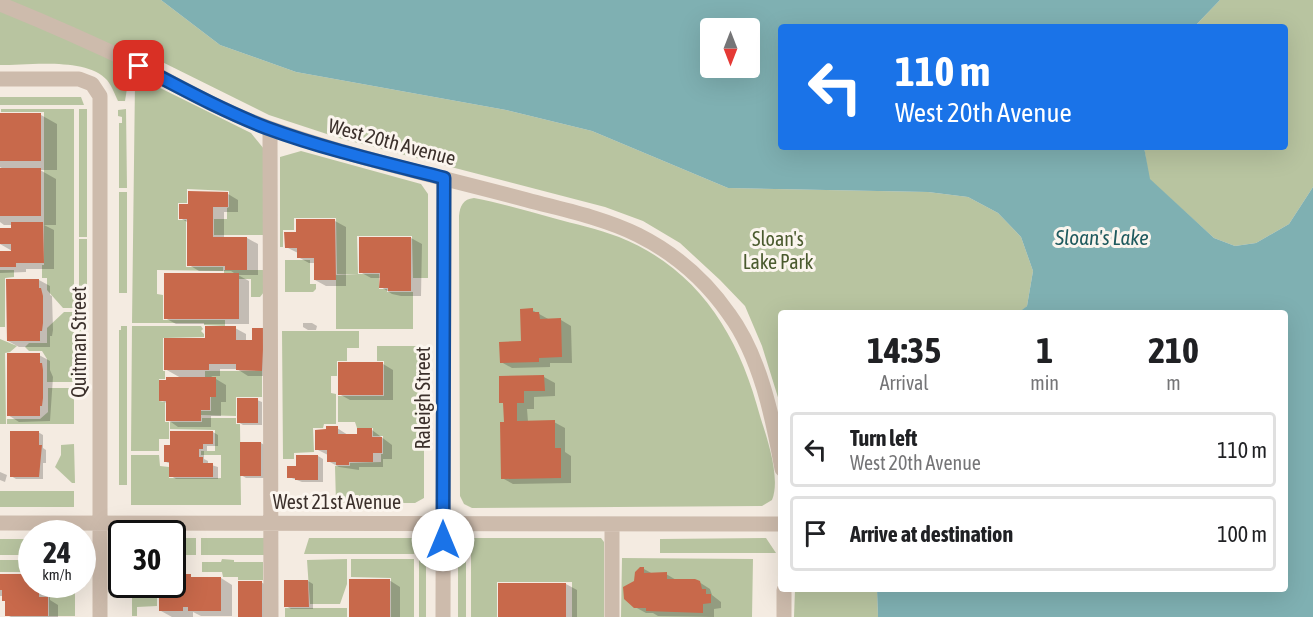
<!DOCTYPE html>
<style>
body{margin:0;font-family:"Asap Condensed",sans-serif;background:#f6f6f6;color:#202124;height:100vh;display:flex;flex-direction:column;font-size:22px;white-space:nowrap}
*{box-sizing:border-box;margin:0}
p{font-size:20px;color:#757577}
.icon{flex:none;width:33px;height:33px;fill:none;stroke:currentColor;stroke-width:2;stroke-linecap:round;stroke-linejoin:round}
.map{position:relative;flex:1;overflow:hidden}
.drawer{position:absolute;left:778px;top:310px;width:510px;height:282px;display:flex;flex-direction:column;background:#fff;border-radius:6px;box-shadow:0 6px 24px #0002}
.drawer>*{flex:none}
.hud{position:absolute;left:778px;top:24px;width:510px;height:126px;border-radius:6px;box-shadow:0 6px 24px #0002;background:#1a73e8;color:#fff;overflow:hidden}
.needle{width:39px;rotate:180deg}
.controls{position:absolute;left:700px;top:18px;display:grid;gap:12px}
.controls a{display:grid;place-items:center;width:60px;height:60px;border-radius:6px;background:#fff;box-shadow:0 6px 24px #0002;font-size:30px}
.speed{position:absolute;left:18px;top:520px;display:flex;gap:12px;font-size:30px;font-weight:700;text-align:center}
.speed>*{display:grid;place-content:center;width:78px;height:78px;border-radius:50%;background:#fff;box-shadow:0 6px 24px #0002;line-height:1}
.speed small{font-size:15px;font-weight:400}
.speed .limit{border:3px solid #111;border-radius:9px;background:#fff;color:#111}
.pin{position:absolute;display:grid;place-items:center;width:51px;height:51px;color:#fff;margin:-26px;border-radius:12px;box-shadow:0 3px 9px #0006}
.me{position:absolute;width:66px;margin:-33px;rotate:0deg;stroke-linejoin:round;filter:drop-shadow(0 0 4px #0008)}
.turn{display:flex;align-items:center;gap:21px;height:126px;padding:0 18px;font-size:27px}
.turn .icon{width:78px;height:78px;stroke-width:2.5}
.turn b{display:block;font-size:42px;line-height:51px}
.eta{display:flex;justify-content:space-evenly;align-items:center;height:102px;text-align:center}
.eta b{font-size:36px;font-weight:700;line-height:42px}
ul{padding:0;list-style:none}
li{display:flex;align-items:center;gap:18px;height:75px;margin:0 12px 9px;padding:0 6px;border:3px solid #e0e0e0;border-radius:6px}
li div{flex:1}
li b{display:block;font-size:22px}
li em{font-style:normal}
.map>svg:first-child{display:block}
</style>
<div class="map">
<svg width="1313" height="617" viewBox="0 0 1313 617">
<rect width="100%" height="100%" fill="#f4ebe1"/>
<path fill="#b8c4a0" d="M0,0H161L220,45L296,72L506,110L592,131L728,188L928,192L968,197L998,213L1021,237L1033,271L1027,306L1018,314H782L781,407L762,346L745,306L720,280L680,243L643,221L605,207L339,138L269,115L138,50L128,82L125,101H118C115,95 112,86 107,80C87,57 28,65 0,65Z
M1220,0H1313V187L1289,224L1256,243L1235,246L1214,238L1149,179L1144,147H1286V27H1194Z
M142,79L251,133L264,149L263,235H214V219H227V208L229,207V191L187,189V203H178V220H186V267H223V271L157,270V294L163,295V320H225V326L204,325V323H132L135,82Z
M0,97H81L84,105H0Z
M1,109H74V308H63L47,290V278H42V265H44V112H1Z
M79,109H87V237H79Z
M126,109L127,188H119V123H122V117L118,116V110Z
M301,151L421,184L428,194V278H413L412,236H357L358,274H379V289H387V292H413V329H336V275L358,274H337L336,218H294V230H283V247H280V157Z
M119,192H127V293H119Z
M474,198C500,203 527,211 553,218C575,224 598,229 619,237C699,269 739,336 760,416C767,438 781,478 772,500L762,506L472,508L464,504L460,496L459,216C460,206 463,199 474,198Z
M79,239H87V383H79Z
M285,260H310V284H316V289L313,292H285Z
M0,270H14V277L5,278V327H0Z
M224,270H264V292L260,297H251V279H239V273H224Z
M64,312H74V382H47V359L42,351H29L25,347L29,343H47V328Z
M121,326H127V485H119V330H121Z
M132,326H201L203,329L201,331L204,334V337L163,338V371H165V379H159V401L165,402V422H169V439H159V451H131Z
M282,331H359V348H347V361H337V376H331V393L336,394V424H324L323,428H313L314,452L294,453V459H283Z
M0,339L17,346L10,352L5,353L6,424H0Z
M377,346H424V498L415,503H336L335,466H350V463L381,462V454H383V436H373V428H357L355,422H338V396H384V361H377Z
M205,371H262V397H236V416L201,415V411H211V397H216V377H205Z
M48,388H74V424H7V419H40L48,412Z
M202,418H236V424H240L241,505H131V455H159L160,466L169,467V478H221V455H201V451H215V430L170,429V422H202Z
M74,444L75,483H72L55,467L61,455V445Z
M0,491H74V507H0Z
M173,538H196V555H173Z
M201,538H265V555H201Z
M309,538H414V554H304Z
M471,538H601L604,542V617H572V582H497V617H471Z
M766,538L776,553H660V539Z
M0,539H31V555H0Z
M622,558L753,559L752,617H621Z
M222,559L234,560V562H263V580H238V577H223L222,572H202V562H221Z
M347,559V584L340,604H310L307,560Z
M351,559H414V617H391V578L351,577Z
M0,560H31V572H0Z
M419,560H426V617H419Z
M458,560H466V617H458Z
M41,585H75V616H49V595L41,594Z
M132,589H157V606L137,607V616H132Z
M795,590H877L878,617H794Z
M285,608H347V617H285Z"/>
<path fill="#7fb0b2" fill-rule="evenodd" d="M161,0H1220L1194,27H782V147H1144L1150,179L1214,238L1235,246L1256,243L1289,224L1313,187V617H878L877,590H1286V314L1018,313L1027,306L1033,271L1021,237L998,213L968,197L928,192L728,188L592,131L506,110L296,72L220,45ZM711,28H750V68H711Z"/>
<path fill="#0003" d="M0,115H41L57,124V170H40L56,179V225H44L54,230V269H26V272L0,273V252H14L0,244V230H13V225H4L0,222V170H5L0,167Z
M228,194L238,200V212H224V238H247L258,244V275H238L249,281V324H176L165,318L237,275L231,271H199L189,265V223L180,218L190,206Z
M335,221L346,227V286H326L315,280V263H309L298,257V253L286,247L297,234Z
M411,238L422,244L421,296H401L392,294L381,287V278H371L360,272Z
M39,280L50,286V295L52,296L53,330L52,336H50V347H19L8,341Z
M532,310L550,320H561L571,326L572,363H550V367L512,368L501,362L522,343Z
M303,323H312L317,326L316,330H308L303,327Z
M235,328L246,334V341H253L263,329L272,376H248L237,369H220V376H211L226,385V402H221V416H211V427H178L168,420V404L161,400L181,378L165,369L206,340Z
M39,355L50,361V370L53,377L50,421L19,422L8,415Z
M383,364L393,370V400H350L339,394Z
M501,377H544L555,383V396L534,397V409H527L528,422H554L565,428V452L571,456V483L513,484L502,478L505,423V404L501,402Z
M257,400L262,402V425H243L238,422Z
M337,428L348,435H358L372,430L392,445V459H383V467H359V470L339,467L328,461V455L316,449Z
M38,432L43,435V448L46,450V463H43V479H16L11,476Z
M213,432L218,435V446H207V451H204V459L208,461V464L218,467V479H176L171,476V464L166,462Z
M261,443L266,446V478H246L241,475Z
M318,456L323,459V482H302L289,477L297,467Z
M0,472L7,475L5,482L0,480Z
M644,569L653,574H666L678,581L699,582L710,589L712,595L721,602V608L714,609V617L658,616L653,613H646L635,607V582Z
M0,575L32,585L50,587V600L58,605V617H11L7,615V602L3,600V596H0Z
M221,578L232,585V616H201L193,612V617H172L161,611V585Z
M389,580L400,587V617H351Z
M308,581L313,584V609H291L286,606Z
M261,582L266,585V617H239Z
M566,584L577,590V617H499Z"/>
<path fill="#c8694b" d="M0,113H41V161H0Z
M0,168H41V216H0Z
M188,191L228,192V207H213V237H247V270H225V266H187V219H179V204H188Z
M296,219H335L336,280H314V258H297V248H285L284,232H296Z
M11,222H43L44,263H16V267H0V251H11V244H0V228H11Z
M359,237H411V291H388V288H379L380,273H359Z
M164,273H239V319H164Z
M6,279H39V288H41L43,296V323L42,331H40V341H7Z
M533,308V312H539L540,319L561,318L562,357L539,358V362L500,363L499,342L521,341L520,309Z
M205,326H236V340H252V328H264L262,371L236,370V364H209V370H164V338H205Z
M7,353H40V363H42L43,370V398L42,406H40V416H7Z
M338,362H383V395H338Z
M544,375L545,391H524V403H517V421L555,420V448H561V478L501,479L500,422H504L503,403H499V376Z
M166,377H216V397H210V410H201V421H166V401H159V380H166Z
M237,398H258V423H237Z
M326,426H338V434H357V428H372V437H382V453H373V462H349V465H336V462H327V450H315V430L326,429Z
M10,431H39V445H42L39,477H10Z
M170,431H213V444H203V449H199V457H203V463H213V477H169V462H164V445H170Z
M240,442H261V476H240Z
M296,455H318V480H295V478H287V466H296Z
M640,567H644V573L667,572V579H695L700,581L702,589H706V594H711V603L703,604V613L646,611V608H634L624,599L623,587L634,581L635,572Z
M0,574H32V585H39V597H48V616H5V601H2V590H0Z
M172,574H191V577H221V611H188V607H183V611H159V585H172Z
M349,579H390V617H349Z
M284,580H308L309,607H284Z
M238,581H262V617H238Z
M498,583H566V617H498Z"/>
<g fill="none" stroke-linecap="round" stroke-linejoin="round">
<path stroke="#cdbbac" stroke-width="15" d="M0,4C47,23 92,43 138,65C181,87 223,112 269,128C353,158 441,177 527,200C564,210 604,218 638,235C674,253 706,281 729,314C760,356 773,418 782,469
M0,79H79L92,84L100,96V617
M270,129L271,617
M0,523L782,524
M612,524V617
M443,617L444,178
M784,617V590"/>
</g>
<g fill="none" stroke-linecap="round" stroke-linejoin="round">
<g stroke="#114b97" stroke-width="15">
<path id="route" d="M139,66C181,88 223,111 267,128C324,149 385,163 444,178L443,540"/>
</g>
<use href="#route" stroke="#1a73e8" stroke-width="10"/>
</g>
<g text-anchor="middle" stroke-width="6" stroke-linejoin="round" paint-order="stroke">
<g font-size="20" fill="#3b302b" stroke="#fbf5ee">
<text transform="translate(392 142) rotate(15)" y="7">West 20th Avenue</text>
<text transform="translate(79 342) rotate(-90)" y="7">Quitman Street</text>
<text transform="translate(423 398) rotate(-90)" y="7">Raleigh Street</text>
<text x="337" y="509">West 21st Avenue</text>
</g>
<g font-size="20" fill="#4a5a2e" stroke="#fbf5ee">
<text x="778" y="246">Sloan's<tspan x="778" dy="23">Lake Park</tspan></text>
</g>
<g font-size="21" font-style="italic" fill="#1f5a5e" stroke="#fbf5ee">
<text x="1102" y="245">Sloan's Lake</text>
</g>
</g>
</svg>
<div class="controls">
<a><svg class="needle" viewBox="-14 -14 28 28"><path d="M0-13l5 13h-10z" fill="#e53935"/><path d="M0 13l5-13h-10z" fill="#757577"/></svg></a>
</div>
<div class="speed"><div>24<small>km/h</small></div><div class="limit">30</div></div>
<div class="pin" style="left:139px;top:66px;background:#d93025"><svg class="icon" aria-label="arrive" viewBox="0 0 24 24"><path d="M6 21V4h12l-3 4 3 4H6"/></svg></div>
<svg class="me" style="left:443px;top:540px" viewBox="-20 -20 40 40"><circle r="19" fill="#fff"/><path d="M0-13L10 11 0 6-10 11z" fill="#1a73e8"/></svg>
<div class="hud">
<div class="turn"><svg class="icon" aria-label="left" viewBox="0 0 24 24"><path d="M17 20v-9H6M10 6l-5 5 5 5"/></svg><div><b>110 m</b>West 20th Avenue</div></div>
</div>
<section class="drawer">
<div class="eta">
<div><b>14:35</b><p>Arrival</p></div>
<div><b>1</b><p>min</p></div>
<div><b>210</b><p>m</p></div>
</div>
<ul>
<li><svg class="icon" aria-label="left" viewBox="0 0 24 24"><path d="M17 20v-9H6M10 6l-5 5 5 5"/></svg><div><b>Turn left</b><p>West 20th Avenue</p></div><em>110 m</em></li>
<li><svg class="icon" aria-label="arrive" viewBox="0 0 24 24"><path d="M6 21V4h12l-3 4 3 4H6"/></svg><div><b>Arrive at destination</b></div><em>100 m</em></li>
</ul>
</section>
</div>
